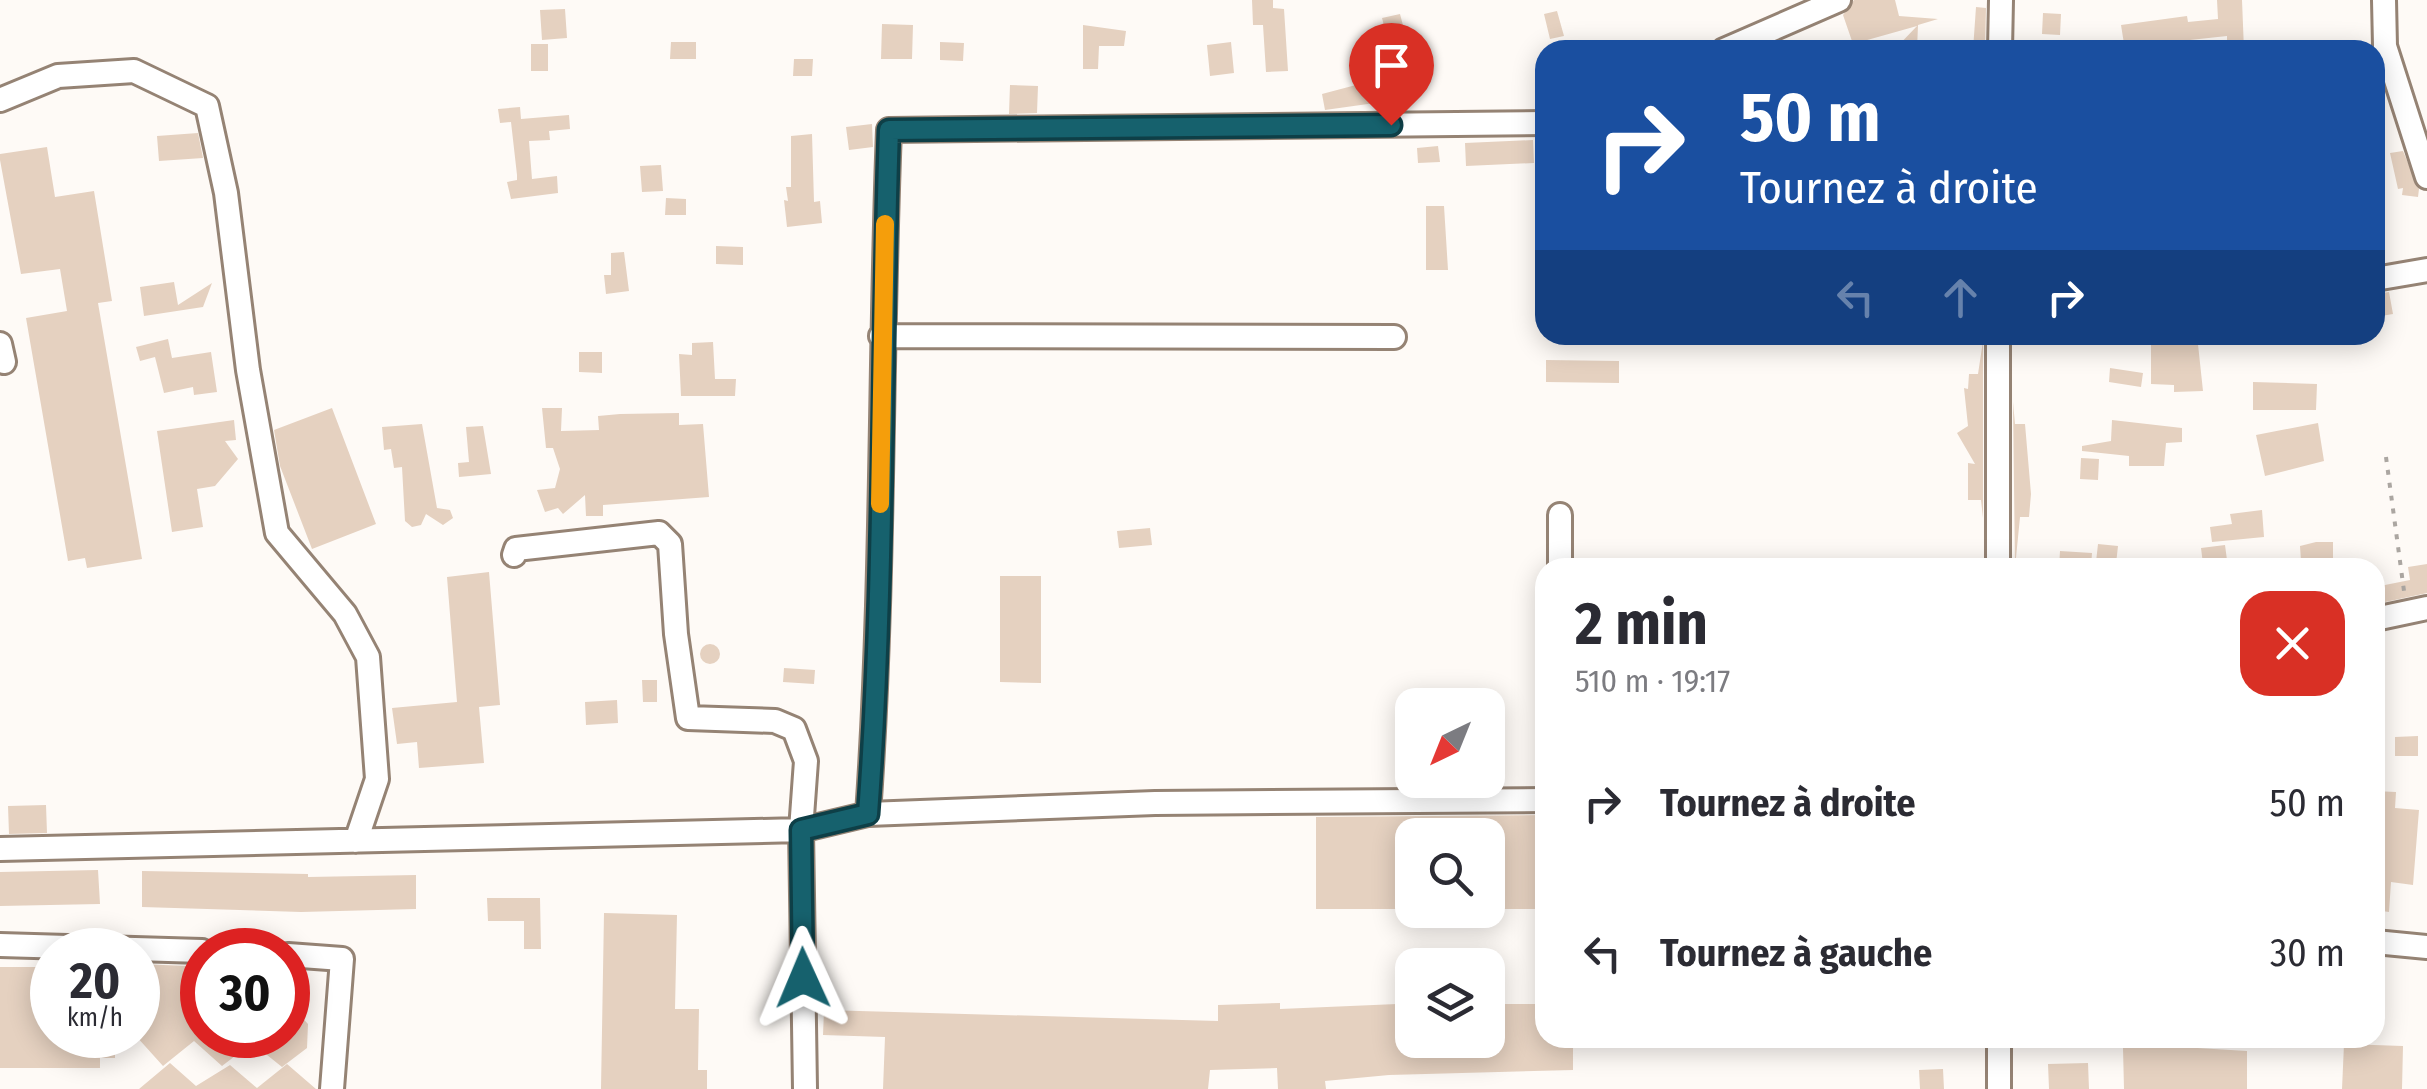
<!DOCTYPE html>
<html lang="fr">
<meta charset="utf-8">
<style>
body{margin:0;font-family:"Fira Sans Condensed",sans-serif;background:#f2f2f3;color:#2b2b33;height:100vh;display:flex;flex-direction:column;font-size:38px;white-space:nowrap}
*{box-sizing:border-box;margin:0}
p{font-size:32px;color:#7c7c81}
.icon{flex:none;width:55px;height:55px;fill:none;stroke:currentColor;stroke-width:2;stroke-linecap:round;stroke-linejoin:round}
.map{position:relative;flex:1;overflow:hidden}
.drawer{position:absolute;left:1535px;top:558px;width:850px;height:490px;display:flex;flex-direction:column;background:#fff;border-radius:30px;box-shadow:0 5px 25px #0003}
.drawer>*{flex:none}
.hud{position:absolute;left:1535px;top:40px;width:850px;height:305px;border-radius:30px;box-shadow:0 5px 25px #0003;background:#1a4fa0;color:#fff;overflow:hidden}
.needle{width:65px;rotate:223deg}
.tools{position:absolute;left:1395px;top:688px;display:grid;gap:20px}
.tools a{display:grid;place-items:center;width:110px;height:110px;border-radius:20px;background:#fff;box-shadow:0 5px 25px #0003;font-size:50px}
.speed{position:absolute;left:30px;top:928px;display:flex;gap:20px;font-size:50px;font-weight:700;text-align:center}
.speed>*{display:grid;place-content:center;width:130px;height:130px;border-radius:50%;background:#fff;box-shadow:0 5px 25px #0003;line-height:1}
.speed small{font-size:25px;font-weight:400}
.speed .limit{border:15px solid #d22;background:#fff;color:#111}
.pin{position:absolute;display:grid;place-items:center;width:85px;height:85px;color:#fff;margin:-102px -42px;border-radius:50% 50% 50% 0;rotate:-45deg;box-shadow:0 0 10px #0007}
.pin .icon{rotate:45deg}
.me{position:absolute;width:110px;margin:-55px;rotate:359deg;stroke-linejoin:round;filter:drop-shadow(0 0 8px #0008)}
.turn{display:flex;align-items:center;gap:35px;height:210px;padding:0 40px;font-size:45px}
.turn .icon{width:130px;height:130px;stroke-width:2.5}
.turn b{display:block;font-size:70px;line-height:85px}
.lanes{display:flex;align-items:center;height:95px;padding:0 40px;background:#0003;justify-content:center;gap:50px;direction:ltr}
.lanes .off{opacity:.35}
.round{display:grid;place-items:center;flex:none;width:105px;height:105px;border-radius:30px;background:#f2f2f3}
.summary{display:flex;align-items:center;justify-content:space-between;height:170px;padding:0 40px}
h1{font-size:60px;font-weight:700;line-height:75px}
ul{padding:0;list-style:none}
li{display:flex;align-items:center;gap:30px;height:150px;padding:0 40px}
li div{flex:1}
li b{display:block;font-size:38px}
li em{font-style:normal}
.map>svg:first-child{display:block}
</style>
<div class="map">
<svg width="2427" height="1089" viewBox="0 0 2427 1089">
<rect width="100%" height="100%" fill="#fefaf6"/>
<path fill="#e5d1c0" d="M1252,0H1273V8L1284,9L1288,71L1266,72L1263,25H1253Z
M1854,0H1895L1899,16L1938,19L1918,25L1917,50H1894L1917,26L1853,44L1843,15Z
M2217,0H2242L2244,50H2227V36L2190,40L2192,50H2125L2121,25L2187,16L2188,22L2218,19Z
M1976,7L1986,8L1985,50H1973Z
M565,9L567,38L542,40L540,10Z
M1557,11L1564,36L1550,39L1544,14Z
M2043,13L2061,14L2060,35L2042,34Z
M1400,14L1409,48L1391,53L1382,18Z
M882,24L913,25L912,59H881Z
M1083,25L1126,31L1124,46H1099L1098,69H1083Z
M671,42H696V59H670Z
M940,42L964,43L963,61L940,60Z
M1231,42L1234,73L1210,76L1207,45Z
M531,44H548V71H531Z
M794,59H813L812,76H793Z
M1371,81L1375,103L1325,110L1322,94Z
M1010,85L1038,86L1037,113L1009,114Z
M520,107L521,119L569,115L570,129L549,131L550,140L529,141L532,179L557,176L558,193L511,199L507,182L517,180V175L511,122L500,123L498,109Z
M872,124L873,147L849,150L846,127Z
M198,133L203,158L159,161L157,136Z
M812,134L814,202L820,201L822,223L787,227L784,200L788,201L786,187H791V136Z
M1533,140L1534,163L1466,166L1465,143Z
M1438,146L1440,162L1418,163L1417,148Z
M47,147L55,197L94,191L112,301L98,303L142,559L87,568L85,558L68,561L26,318L67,311L60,269L21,274L0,160V154Z
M2403,151L2419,189L2418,197L2402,195L2403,188L2398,189L2390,153Z
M661,165L663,191L642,192L640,166Z
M666,198L686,199V215H665Z
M1426,206H1444L1448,270H1426Z
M716,246L743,247V265L716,264Z
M624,252L629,291L606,294L604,275H611V253Z
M174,282L178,305L212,283L203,307L144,316L140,287Z
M2389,292L2393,314L2375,317V294Z
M2151,335H2197L2203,391L2174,392V385L2151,384Z
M168,339L172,358L211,352L217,392L194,395L193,387L164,393L155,357L140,361L136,347Z
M1983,341V518L1981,500H1968V463L1975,464L1957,433L1968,426L1964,388L1968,389L1969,374H1978Z
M713,342L715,379H736L735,396H681L679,354L692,355V343Z
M579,352H602V373L579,372Z
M1546,360L1619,361V383L1546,382Z
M2110,368L2143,373L2141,387L2109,382Z
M2253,382L2317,384L2316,410H2253Z
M2013,402L2015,424H2025L2031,494L2029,517H2020L2015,568Z
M332,408L376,524L312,549L280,466L274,430Z
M542,408H562L561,431L599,430L598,416L620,414L679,413V425L703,424L709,497L603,505V516H586L585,495L563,514L558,508L545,512L537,490L555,488L560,469L553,448H546Z
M234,420L236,440L225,441L238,459L215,486L197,489L203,527L172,532L157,431Z
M2112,420L2182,428V442L2166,443L2164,466H2129V456L2082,451V446L2111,441Z
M2318,423L2324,461L2265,476L2256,435Z
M422,424L437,508L450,510L453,518L443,525L426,514L421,525L412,527L405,521L402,467L394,468L391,449L384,450L382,427Z
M483,426L491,474L459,477L458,463L469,462L466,427Z
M2081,458L2099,459L2098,480L2080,479Z
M2262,510L2264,537L2212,542L2210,527L2232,524L2230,514Z
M1150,528L1152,545L1119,548L1117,531Z
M2316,542H2333V561H2301L2300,546Z
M2098,544L2118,546L2116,564L2096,562Z
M2225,545L2227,560L2203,564L2201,548Z
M2060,551L2092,553L2091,568H2059Z
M2427,564V593L2376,604L2375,587L2410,580L2408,567Z
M489,572L500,705L479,707L484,763L419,768L417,742L397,744L392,708L457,702L447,577Z
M1000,576H1041V683L1000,682Z
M700 654a10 10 0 1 1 20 0a10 10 0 1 1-20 0Z
M784,668L815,670L814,684L783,682Z
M642,680H657V702H643Z
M617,700L618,723L586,725L585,702Z
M2418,736V756H2395V737Z
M2375,791L2396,792L2395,808L2419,810L2413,885L2391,882L2389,912L2375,910Z
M46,805L47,833L9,834L8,806Z
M1545,815V909H1488V835H1412V909H1316V817Z
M98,870L100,904L0,906V872Z
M142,871L308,874V877L416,875V909L301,912L142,907Z
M487,898H540L541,949H524V921H488Z
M604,913L677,915L675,1009H699L698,1070H707V1089H601Z
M138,964L188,966L187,984L202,995V1035H288V1002L308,1024L307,1048L282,1067L252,1043L222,1066L194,1041L163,1066L136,1036L154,1005L147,994L148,974H138Z
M0,967H52V1035H115V1058H100V1068H0Z
M1397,1000H1412V1040H1488V1004H1545V1038H1573V1070L1389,1075L1325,1081L1326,1089H1278L1277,1068L1210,1070L1208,1089H883L885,1037L823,1035L824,1010L1218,1021V1005L1280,1003V1009L1397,1004Z
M2344,1044L2403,1046L2402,1089H2342Z
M2148,1045L2247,1051V1089H2124L2123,1048Z
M170,1063L196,1086L230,1065L257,1088L287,1064L316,1089H139Z
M2088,1063L2089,1089H2049L2048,1064Z
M1943,1069L1944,1089H1920L1919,1070Z"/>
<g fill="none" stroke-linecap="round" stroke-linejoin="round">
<g stroke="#958374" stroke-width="28">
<path id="minor" d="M2384,0L2385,46L2427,177
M1724,50L1839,0
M2000,50L2001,0
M0,100L58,76L134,71L207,106L226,193L248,370L277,533L345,614L368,657L377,779L356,841
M2375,279L2427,270
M881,336L1394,337
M0,344L4,362
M1560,515V568
M514,555L516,549L659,533L670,544L676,634L688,718L775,721L794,729L806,761L801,830L868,814L1155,803L1545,800
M1998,568V335
M2375,619L2427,608
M868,814C884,587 880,358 889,130L1545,123
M0,849L801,830L805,1089
M2375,942L2427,947
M0,945L202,951
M288,955L342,959L332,1089
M1999,1038V1089"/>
</g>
<path stroke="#aba6a1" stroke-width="4" stroke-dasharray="5 8" stroke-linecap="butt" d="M2386,457L2404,591"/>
<use href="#minor" stroke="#fff" stroke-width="22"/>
</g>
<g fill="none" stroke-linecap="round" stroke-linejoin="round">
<g stroke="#0e3f47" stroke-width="25">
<path id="route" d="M803,978L801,830L868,814C885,587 881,358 889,130L1391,125"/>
</g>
<use href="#route" stroke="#16616d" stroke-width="18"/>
<path stroke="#f59e0b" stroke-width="18" d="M880,504L885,224"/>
</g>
</svg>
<div class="tools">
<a><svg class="needle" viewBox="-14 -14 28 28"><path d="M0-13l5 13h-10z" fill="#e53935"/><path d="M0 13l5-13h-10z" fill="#7c7c81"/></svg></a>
<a><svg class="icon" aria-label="search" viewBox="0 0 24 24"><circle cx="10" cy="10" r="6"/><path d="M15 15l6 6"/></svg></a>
<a><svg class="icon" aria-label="layers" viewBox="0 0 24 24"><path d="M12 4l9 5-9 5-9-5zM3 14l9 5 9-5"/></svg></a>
</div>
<div class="speed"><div>20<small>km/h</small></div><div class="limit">30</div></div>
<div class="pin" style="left:1391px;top:125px;background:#d93025"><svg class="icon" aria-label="arrive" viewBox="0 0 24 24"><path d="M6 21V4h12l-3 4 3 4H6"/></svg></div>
<svg class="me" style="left:803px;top:978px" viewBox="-20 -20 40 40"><path d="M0-17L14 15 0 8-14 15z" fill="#16616d" stroke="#fff" stroke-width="4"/></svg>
<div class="hud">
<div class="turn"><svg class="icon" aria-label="right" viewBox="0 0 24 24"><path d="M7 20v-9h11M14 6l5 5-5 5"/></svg><div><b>50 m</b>Tournez à droite</div></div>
<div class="lanes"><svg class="icon off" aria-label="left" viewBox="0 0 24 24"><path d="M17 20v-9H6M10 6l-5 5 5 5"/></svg><svg class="icon off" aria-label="ahead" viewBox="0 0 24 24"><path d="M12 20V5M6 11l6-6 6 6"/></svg><svg class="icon" aria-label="right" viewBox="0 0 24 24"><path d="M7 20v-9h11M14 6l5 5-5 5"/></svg></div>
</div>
<section class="drawer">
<div class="summary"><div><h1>2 min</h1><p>510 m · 19:17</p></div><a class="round" style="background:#d93025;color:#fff"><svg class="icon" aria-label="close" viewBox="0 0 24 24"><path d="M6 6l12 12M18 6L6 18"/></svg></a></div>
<ul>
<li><svg class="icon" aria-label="right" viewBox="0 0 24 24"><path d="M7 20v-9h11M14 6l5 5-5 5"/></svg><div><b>Tournez à droite</b></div><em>50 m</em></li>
<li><svg class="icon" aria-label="left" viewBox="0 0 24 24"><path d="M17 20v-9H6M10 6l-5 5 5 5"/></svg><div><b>Tournez à gauche</b></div><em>30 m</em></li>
</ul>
</section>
</div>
